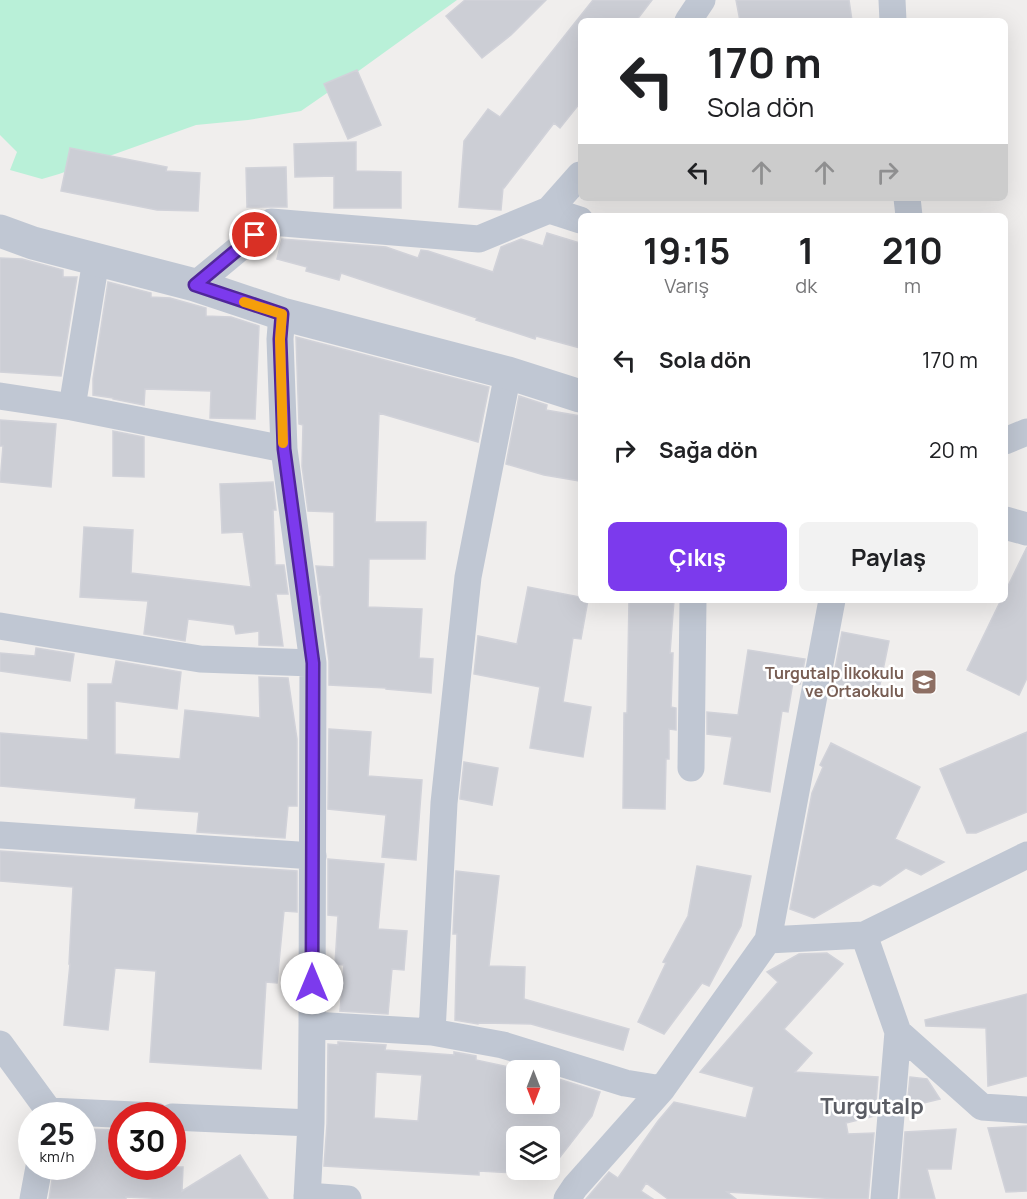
<!DOCTYPE html>
<html lang="tr">
<meta charset="utf-8">
<style>
body{margin:0;font-family:Manrope,sans-serif;background:#f2f2f2;color:#202124;height:100vh;display:flex;flex-direction:column;font-size:22px;white-space:nowrap}
*{box-sizing:border-box;margin:0}
p{font-size:20px;color:#757577}
.icon{flex:none;width:33px;height:33px;fill:none;stroke:currentColor;stroke-width:2;stroke-linecap:round;stroke-linejoin:round}
.map{position:relative;flex:1;overflow:hidden}
.side{position:absolute;left:578px;top:213px;width:430px;height:390px;display:flex;flex-direction:column;background:#fff;border-radius:9px;box-shadow:0 6px 24px #0002}
.side>*{flex:none}
.banner{position:absolute;left:578px;top:18px;width:430px;height:183px;border-radius:9px;box-shadow:0 6px 24px #0002;background:#fff;color:#202124;overflow:hidden}
.needle{width:39px;rotate:180deg}
.controls{position:absolute;left:506px;top:1060px;display:grid;gap:12px}
.controls a{display:grid;place-items:center;width:54px;height:54px;border-radius:9px;background:#fff;box-shadow:0 6px 24px #0002;font-size:30px}
.speed{position:absolute;left:18px;top:1102px;display:flex;gap:12px;font-size:30px;font-weight:700;text-align:center}
.speed>*{display:grid;place-content:center;width:78px;height:78px;border-radius:50%;background:#fff;box-shadow:0 6px 24px #0002;line-height:1}
.speed small{font-size:15px;font-weight:400}
.speed .limit{border:9px solid #d22;background:#fff;color:#111}
.pin{position:absolute;display:grid;place-items:center;width:51px;height:51px;color:#fff;margin:-26px;border:3px solid #fff;border-radius:50%;box-shadow:0 2px 6px #0007}
.me{position:absolute;width:66px;margin:-33px;rotate:0deg;stroke-linejoin:round;filter:drop-shadow(0 0 4px #0008)}
.turn{display:flex;align-items:center;gap:21px;height:126px;padding:0 30px;font-size:27px}
.turn .icon{width:78px;height:78px;stroke-width:2.5}
.turn b{display:block;font-size:42px;line-height:51px}
.lanes{display:flex;align-items:center;height:57px;padding:0 30px;background:#0003;justify-content:center;gap:30px;direction:ltr}
.lanes .off{opacity:.35}
.eta{display:flex;justify-content:space-evenly;align-items:center;height:102px;text-align:center}
.eta b{font-size:36px;font-weight:700;line-height:42px}
.action{display:flex;gap:12px;margin-top:auto;padding:12px 30px}
.action a{flex:1;height:69px;border-radius:9px;background:#7c3aed;color:#fff;font-size:24px;font-weight:700;line-height:69px;text-align:center}
.action a+a{background:#f2f2f2;color:#202124}
ul{padding:0;list-style:none}
li{display:flex;align-items:center;gap:18px;height:90px;padding:0 30px}
li div{flex:1}
li b{display:block;font-size:22px}
li em{font-style:normal}
.map>svg:first-child{display:block}
</style>
<div class="map">
<svg width="1027" height="1199" viewBox="0 0 1027 1199">
<rect width="100%" height="100%" fill="#f0eeed"/>
<path fill="#b9f0d8" d="M0,0H457L353,75L301,111L248,120L196,125L59,174L42,179L10,170L17,152L0,135Z"/>
<path fill="#ccced5" stroke="#d1d2d9" stroke-width="1.5" fill-rule="evenodd" d="M465,0H546L511,35L482,58L446,16Z
M593,0H652L636,21H580V103L560,128L554,123L504,188H503L501,210L459,207L464,141L488,109L500,117Z
M736,0H849L852,21H740Z
M357,70L381,125L348,139L324,84Z
M356,142V171L401,172V208H334V176L295,177L294,144Z
M70,148L167,167L166,171L200,173L198,211L157,210L61,191Z
M286,167L287,207H247L246,168Z
M547,233L580,243V348L536,336L535,339L476,320L477,318L341,273L339,280L306,271L307,267L277,259L282,239L386,247L418,258L421,250L428,251L493,272L501,247L521,239L543,246Z
M0,258L22,259L63,270V277H77L61,376L0,372Z
M108,282L151,293V297L170,298L206,308V316L231,317L259,326L255,419L210,418L211,391L145,389L144,405L113,399V398L93,395V379Z
M296,337L489,387L478,442L379,413L375,522H426L425,559H369L368,607L422,609L419,658L433,659L431,693L386,689V688L329,685V661L321,603V595H320L316,566L334,567V512L308,511L302,466L303,425L299,424Z
M519,396L547,405L546,410L580,416V481L544,475L506,464Z
M0,420L56,424L51,487L0,482L3,446H0Z
M113,431L144,437V477L113,476Z
M273,482L276,510H273L275,565H284L288,594H276L283,646L259,645V631L236,634L234,625L188,619L185,641L144,634L148,601L80,597L84,527L133,530L131,573L251,587L243,532L222,533L220,484Z
M1027,547V678L1019,695L967,670L1001,600H1005V592Z
M528,587L580,597V600H588L581,639L573,638L563,702L591,707L583,757L530,748L540,687L474,674L478,636L517,644Z
M629,600H674L670,653H673L671,707L676,708V730L669,729V759H666L665,809L623,808L624,713H627Z
M842,632L889,641L877,699L831,690Z
M36,648L74,654L70,681L0,671V653L35,656Z
M748,650L805,659L800,684L793,682L788,712L782,711L770,792L724,784L732,737L707,734V712L738,715Z
M116,661L181,672L177,709L115,701V754L180,759L185,710L260,718L259,677L288,678L297,739V806H288L285,838L197,832L199,812L135,808L136,798L0,786V733L88,740V684H112Z
M329,729L371,732L368,776L422,780L416,860L382,857L386,815L328,809Z
M1027,732V812L976,833H967L940,769Z
M831,743L920,787L895,839L944,862L921,875L906,868L880,886L873,884L814,918L790,909L812,793L823,767L820,765Z
M464,762L498,768L492,805L460,799Z
M0,851L297,871V912L284,911L277,983L266,982L261,1069L150,1062L156,971L115,968L108,1030L64,1025L70,964H69L73,887L0,881Z
M328,859L384,864L378,929L407,931L404,970L392,969L388,1014L340,1011L344,965L335,964L338,916L328,915Z
M697,866L751,876L741,926L709,986L702,983L664,1034L638,1022L666,963L663,962L688,916Z
M456,871L499,876L489,966L525,967L524,999L629,1029L623,1050L531,1024L479,1023L478,1024L455,1020L457,934H453Z
M827,953L843,964L784,1029L812,1053L795,1072L878,1077L875,1116L846,1123L848,1134L874,1133L868,1199H838L727,1192L736,1199H668L646,1183L641,1191L653,1199H586L609,1172L618,1178L658,1121L674,1102L746,1118L754,1087L700,1072L778,982L767,972L799,954Z
M1027,994V1076L988,1086L986,1028L926,1026L925,1020Z
M338,1042L386,1045L385,1050L454,1055V1052L476,1056V1060L528,1071H516V1104H549V1076L600,1092L592,1116L546,1175L479,1171V1175L324,1166L327,1124L328,1044L338,1045ZM376,1072L422,1075L418,1121L374,1118ZM516,1137H549V1170H516Z
M910,1077L927,1079L940,1099L907,1107Z
M1027,1126V1191L1006,1192L988,1128Z
M82,1129L122,1130V1167H183L182,1191L240,1155L268,1199H170L126,1197V1199H49L54,1167H82Z
M956,1129L951,1169H927L935,1199H900L905,1132Z"/>
<g fill="none" stroke-linecap="round" stroke-linejoin="round">
<path stroke="#c0c7d3" stroke-width="27" d="M892,0L893,21
M688,21L702,0
M907,198L909,216
M549,210L580,220
M195,285L271,222L479,239L549,210L580,175
M282,314L280,339L284,449L313,663L312,1025L311,1123L307,1199
M0,396L72,407L284,449
M72,407L96,260
M1005,441L1027,432
M0,626L200,659L313,663
M691,768L693,600
M0,835L313,856
M864,935L898,1032L884,1199
M768,940L832,600
M312,1025L432,1032L503,1045L625,1083L662,1089
M432,1032L444,803L468,577L508,373
M898,1032L982,1107L1027,1110
M0,1044L49,1111L156,1116
M172,1117L311,1123
M307,1196L348,1199
M33,1199L39,1167
M567,1199L575,1187L662,1089L768,940L864,935L1027,855"/>
<path stroke="#c0c7d3" stroke-width="33" d="M0,231L33,243L195,285L282,314L508,373L580,396
M1005,523L1027,529"/>
</g>
<g fill="none" stroke-linecap="round" stroke-linejoin="round">
<g stroke="#51269a" stroke-width="15">
<path id="route" d="M255,235L195,285L282,314L280,339L284,449L313,663L312,983"/>
</g>
<use href="#route" stroke="#7c3aed" stroke-width="10"/>
<path stroke="#f59e0b" stroke-width="10" d="M244,302L282,314L280,339L283,443"/>
</g>
<defs>
<g id="school-square" transform="scale(1.35)"><rect x="-9" y="-9" width="18" height="18" rx="4" fill="#8d6e63" stroke="#fff"/><path d="M0-5L7-2L0 1L-7-2ZM-4 1L0 2.5L4 1V4Q0 6-4 4Z" fill="#fff"/></g>
</defs>
<g fill-rule="evenodd">
<use href="#school-square" x="924" y="682"/>
</g>
<g text-anchor="middle" stroke-width="5" stroke-linejoin="round" paint-order="stroke">
<g font-size="16" font-weight="bold" fill="#785e54" stroke="#fff" text-anchor="end">
<text x="904" y="679">Turgutalp İlkokulu<tspan x="904" dy="18">ve Ortaokulu</tspan></text>
</g>
<g font-size="22" font-weight="bold" fill="#5a5c63" stroke="#fff">
<text x="872" y="1114">Turgutalp</text>
</g>
</g>
</svg>
<div class="controls">
<a><svg class="needle" viewBox="-14 -14 28 28"><path d="M0-13l5 13h-10z" fill="#e53935"/><path d="M0 13l5-13h-10z" fill="#757577"/></svg></a>
<a><svg class="icon" aria-label="layers" viewBox="0 0 24 24"><path d="M12 4l9 5-9 5-9-5zM3 14l9 5 9-5"/></svg></a>
</div>
<div class="speed"><div>25<small>km/h</small></div><div class="limit">30</div></div>
<div class="pin" style="left:255px;top:235px;background:#d93025"><svg class="icon" aria-label="arrive" viewBox="0 0 24 24"><path d="M6 21V4h12l-3 4 3 4H6"/></svg></div>
<svg class="me" style="left:312px;top:983px" viewBox="-20 -20 40 40"><circle r="19" fill="#fff"/><path d="M0-13L10 11 0 6-10 11z" fill="#7c3aed"/></svg>
<div class="banner">
<div class="turn"><svg class="icon" aria-label="left" viewBox="0 0 24 24"><path d="M17 20v-9H6M10 6l-5 5 5 5"/></svg><div><b>170 m</b>Sola dön</div></div>
<div class="lanes"><svg class="icon" aria-label="left" viewBox="0 0 24 24"><path d="M17 20v-9H6M10 6l-5 5 5 5"/></svg><svg class="icon off" aria-label="ahead" viewBox="0 0 24 24"><path d="M12 20V5M6 11l6-6 6 6"/></svg><svg class="icon off" aria-label="ahead" viewBox="0 0 24 24"><path d="M12 20V5M6 11l6-6 6 6"/></svg><svg class="icon off" aria-label="right" viewBox="0 0 24 24"><path d="M7 20v-9h11M14 6l5 5-5 5"/></svg></div>
</div>
<section class="side">
<div class="eta">
<div><b>19:15</b><p>Varış</p></div>
<div><b>1</b><p>dk</p></div>
<div><b>210</b><p>m</p></div>
</div>
<ul>
<li><svg class="icon" aria-label="left" viewBox="0 0 24 24"><path d="M17 20v-9H6M10 6l-5 5 5 5"/></svg><div><b>Sola dön</b></div><em>170 m</em></li>
<li><svg class="icon" aria-label="right" viewBox="0 0 24 24"><path d="M7 20v-9h11M14 6l5 5-5 5"/></svg><div><b>Sağa dön</b></div><em>20 m</em></li>
</ul>
<div class="action"><a>Çıkış</a><a>Paylaş</a></div>
</section>
</div>
